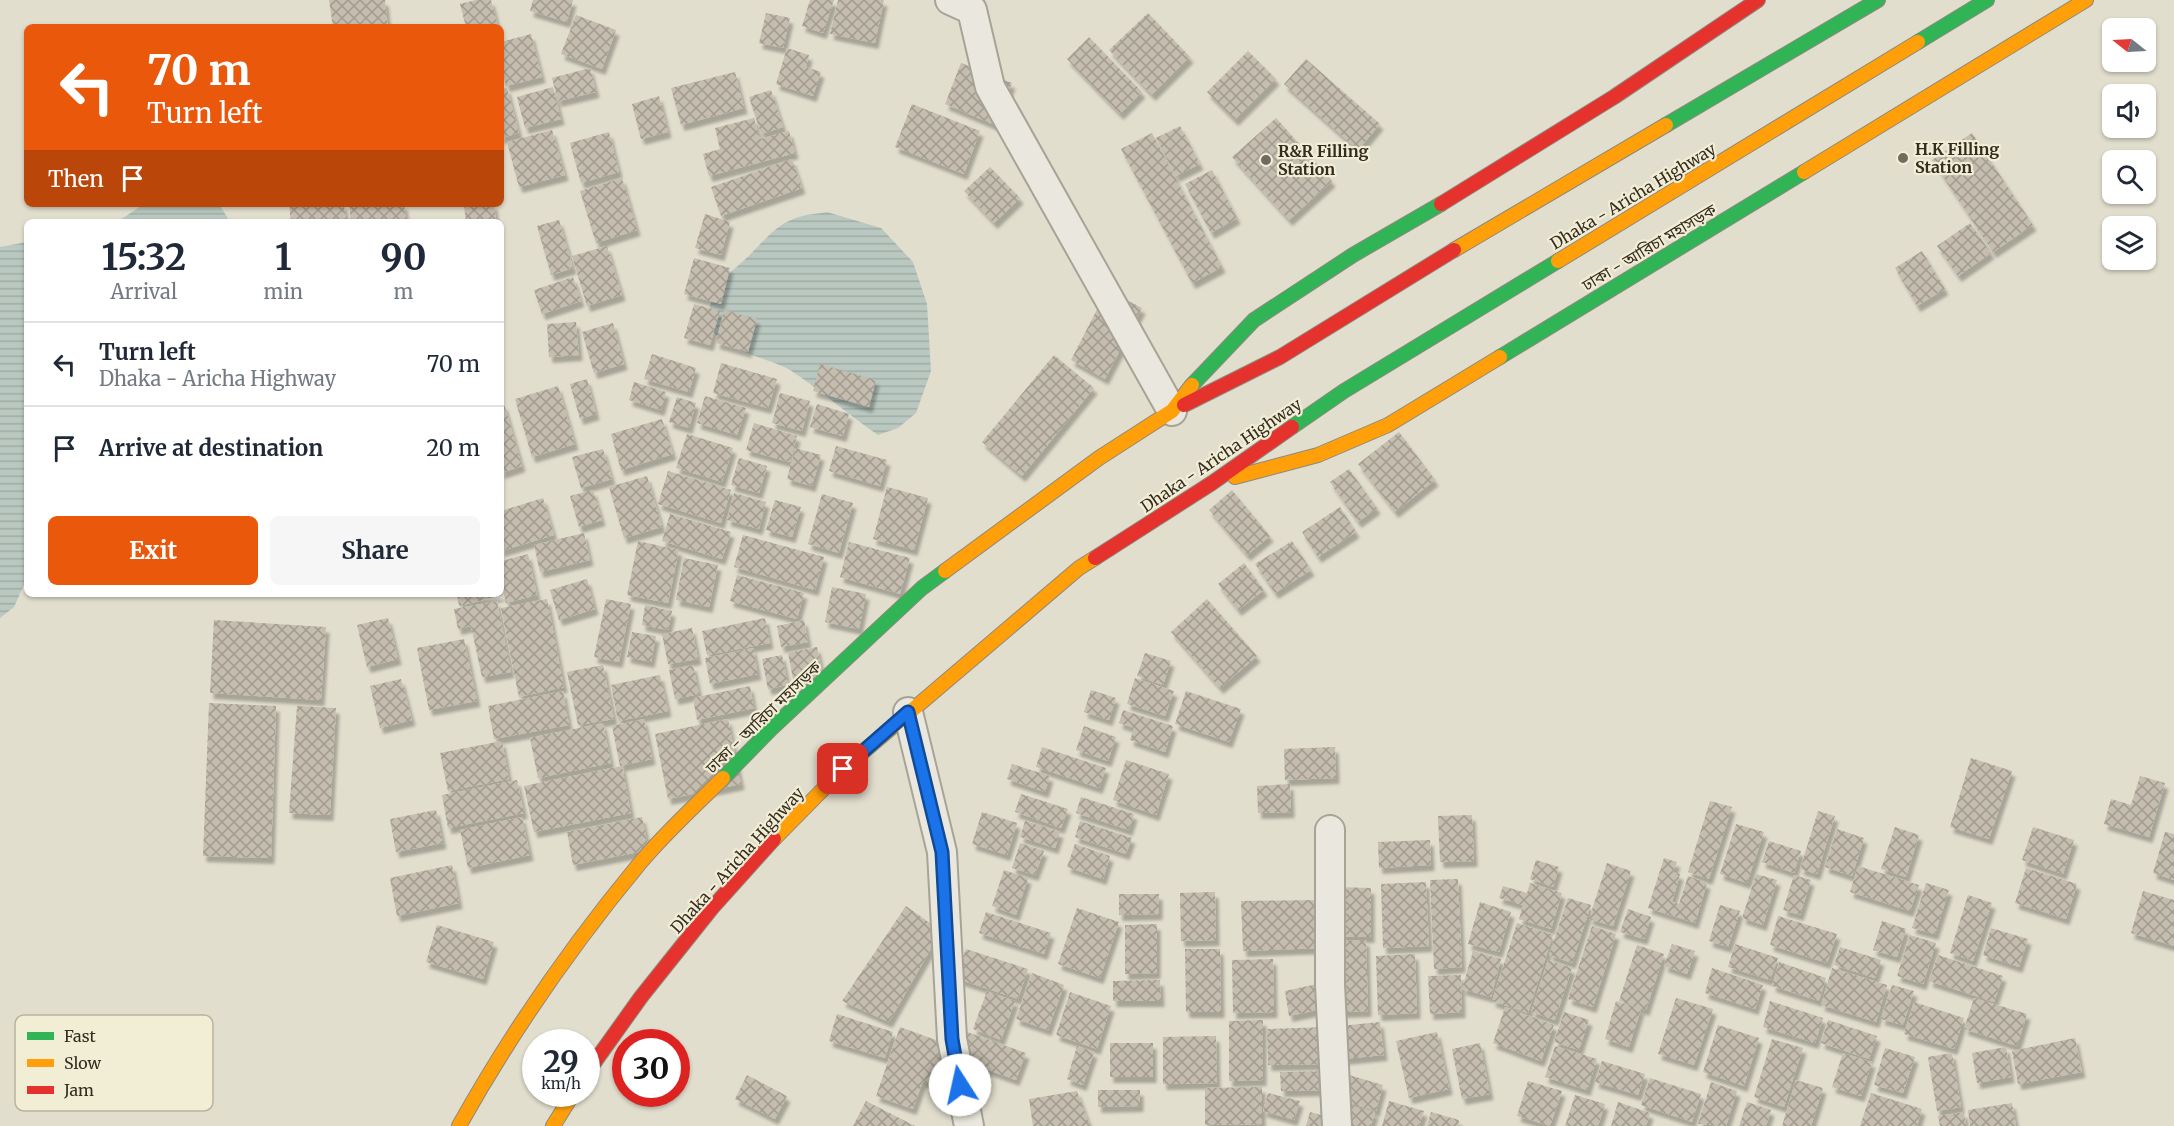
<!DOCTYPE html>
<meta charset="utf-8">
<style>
body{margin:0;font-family:Merriweather,"Noto Sans Bengali",serif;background:#f6f6f7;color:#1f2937;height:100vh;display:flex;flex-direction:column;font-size:22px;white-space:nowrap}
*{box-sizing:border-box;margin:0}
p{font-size:20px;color:#747a83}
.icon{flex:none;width:33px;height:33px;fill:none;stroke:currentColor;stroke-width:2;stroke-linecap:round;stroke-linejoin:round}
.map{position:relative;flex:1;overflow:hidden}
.sheet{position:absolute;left:24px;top:219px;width:480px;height:378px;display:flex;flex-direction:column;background:#fff;border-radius:9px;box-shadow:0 2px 4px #0004}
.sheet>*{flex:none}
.guide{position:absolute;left:24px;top:24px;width:480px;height:183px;border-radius:9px;box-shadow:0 2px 4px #0004;background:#ea580c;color:#fff;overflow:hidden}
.needle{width:39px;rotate:288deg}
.fabs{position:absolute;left:2102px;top:18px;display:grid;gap:12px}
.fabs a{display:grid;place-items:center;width:54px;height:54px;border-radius:9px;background:#fff;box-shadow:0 2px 4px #0004;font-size:30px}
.speed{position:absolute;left:522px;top:1029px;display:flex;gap:12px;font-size:30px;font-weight:700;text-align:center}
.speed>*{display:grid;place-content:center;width:78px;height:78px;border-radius:50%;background:#fff;box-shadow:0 2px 4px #0004;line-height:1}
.speed small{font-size:15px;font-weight:400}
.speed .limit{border:9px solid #d22;background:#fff;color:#111}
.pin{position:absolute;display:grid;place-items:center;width:51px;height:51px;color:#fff;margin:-26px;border-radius:12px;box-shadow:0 3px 9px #0006}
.me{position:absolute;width:66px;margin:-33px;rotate:350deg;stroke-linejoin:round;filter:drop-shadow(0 0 4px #0008)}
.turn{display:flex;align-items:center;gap:21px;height:126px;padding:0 24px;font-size:27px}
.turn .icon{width:78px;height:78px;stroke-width:2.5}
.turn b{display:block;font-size:42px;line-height:51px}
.then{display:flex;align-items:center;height:57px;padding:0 24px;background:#0003;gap:12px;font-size:22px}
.eta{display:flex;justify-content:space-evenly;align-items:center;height:102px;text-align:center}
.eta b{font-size:36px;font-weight:700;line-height:42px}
.action{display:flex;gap:12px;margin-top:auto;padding:12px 24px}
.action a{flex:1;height:69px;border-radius:9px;background:#ea580c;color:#fff;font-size:24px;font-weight:700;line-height:69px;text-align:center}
.action a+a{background:#f6f6f7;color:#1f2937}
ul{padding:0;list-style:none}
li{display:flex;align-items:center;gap:18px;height:84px;padding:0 24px;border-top:2px solid #e0e1e3}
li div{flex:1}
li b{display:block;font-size:22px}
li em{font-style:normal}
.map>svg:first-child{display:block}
</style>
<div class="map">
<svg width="2174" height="1126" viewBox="0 0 2174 1126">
<defs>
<pattern id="water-rules" width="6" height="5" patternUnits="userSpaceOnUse" patternTransform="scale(1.5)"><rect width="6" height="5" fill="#b9c8c0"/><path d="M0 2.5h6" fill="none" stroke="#a0aca5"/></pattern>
<pattern id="building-cross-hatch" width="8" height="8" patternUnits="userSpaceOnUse" patternTransform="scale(1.5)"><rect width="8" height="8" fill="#c5bdaf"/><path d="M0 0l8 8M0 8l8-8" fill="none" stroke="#a19a8e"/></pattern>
<filter id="shadow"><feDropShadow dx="3.5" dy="6" stdDeviation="1.5" flood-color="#0004"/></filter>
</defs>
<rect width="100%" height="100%" fill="#e2dece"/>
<path fill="url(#water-rules)" d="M144,204H219L230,222H117Z
M827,212L881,228L913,262L927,304L931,371L916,413L898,428L878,435C847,414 821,390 790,370C766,355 696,348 710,306C718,281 720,281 740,264C759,248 772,226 796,218C806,214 817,214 827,212Z
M27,242V578L14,607L0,618V247Z"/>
<path fill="url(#building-cross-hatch)" filter="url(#shadow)" d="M329,0H385L388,27H333Z
M476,0H491L498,27H466L460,4Z
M533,0H573L567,22L530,11Z
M810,0H834L823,33L802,26Z
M838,0H884L875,43L830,34Z
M766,13L790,18L783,48L759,43Z
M1148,13L1190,57L1152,95L1109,50Z
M576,15L616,30L602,69L561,54Z
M531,34L542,77L506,86L501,67V42Z
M1089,37L1142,92L1120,114L1067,59Z
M787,48L809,55L806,67L821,72L813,96L776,84Z
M1248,51L1276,79L1235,120L1207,92Z
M1306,59L1380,124L1358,150L1284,84Z
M961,63L1012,83L995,125L945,104Z
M590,68L596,92L558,101L552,78Z
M735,72L744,108L681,125L671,88Z
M553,87L561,119L525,128L517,97Z
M507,88L519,133L501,138V89Z
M771,90L783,127L761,134L749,97Z
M659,96L668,132L641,139L632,104Z
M912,104L980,131L964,174L895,147Z
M754,118L760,139L789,131L795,153L709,176L703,154L720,149L715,128Z
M1276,118L1332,181L1289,220L1232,157Z
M1180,126L1200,164L1176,176L1156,138Z
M552,130L565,175L519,187L507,142Z
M609,132L619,172L581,183L570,143Z
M1152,133L1222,267L1192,283L1121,149Z
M1972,133L2033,225L1993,252L1932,160Z
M792,159L802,188L721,216L711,187Z
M990,167L1020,198L994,223L964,191Z
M1212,170L1237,218L1211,233L1185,184Z
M622,178L637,230L596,243L580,191Z
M289,204H344L346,222H291Z
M349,204H404L406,220L387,222H351Z
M494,204L496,222H466L464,205Z
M705,214L730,222L721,255L695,248Z
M559,220L573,268L551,275L537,226Z
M1970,223L1991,253L1958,276L1937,246Z
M607,246L622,295L587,306L572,256Z
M1922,251L1945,289L1917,306L1895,268Z
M694,258L730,268L721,304L684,294Z
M573,277L581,301L542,314L534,290Z
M1107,290L1142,308L1105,379L1071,360Z
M694,304L720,311L710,345L684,338Z
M724,310L757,319L748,352L716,343Z
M576,322L579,355L549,357L547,324Z
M613,323L624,364L594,373L582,332Z
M652,354L696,368L689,392L644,379Z
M1054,355L1094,388L1022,476L982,442Z
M721,363L777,379L768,408L713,393Z
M820,364L876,380L869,407L813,391Z
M587,379L596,414L580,419L570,384Z
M634,382L666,392L661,410L629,400Z
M558,386L575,444L532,457L515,399Z
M780,393L810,401L802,431L772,423Z
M705,396L746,408L737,435L697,423Z
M677,397L696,403L689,428L669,422Z
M504,404L522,466L501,473V405Z
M817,404L849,414L843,436L810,427Z
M662,419L673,454L621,470L611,434Z
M754,423L797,436L790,462L746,450Z
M1399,432L1435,480L1395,512L1358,464Z
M687,434L733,448L722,482L676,468Z
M836,446L887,460L880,486L829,471Z
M795,448L821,455L812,486L787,479Z
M603,449L612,479L581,488L572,457Z
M739,458L767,466L759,493L731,485Z
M1349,469L1377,508L1358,522L1330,482Z
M668,471L731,490L721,523L658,504Z
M647,476L662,527L624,538L609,487Z
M887,487L928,498L914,550L873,539Z
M593,490L602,520L579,527L570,496Z
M1232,490L1270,536L1247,555L1209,510Z
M734,493L766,502L759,529L727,520Z
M822,494L853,503L839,553L808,544Z
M543,498L554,535L501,551V511Z
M775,500L801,507L792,537L766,530Z
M1340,507L1356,532L1318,557L1302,532Z
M670,514L731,532L722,559L662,541Z
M584,533L590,560L540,572L534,545Z
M743,535L824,557L815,590L734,567Z
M638,541L679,550L668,603L627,595Z
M1292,541L1311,570L1275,593L1255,564Z
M849,542L910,558L900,594L840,577Z
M528,554L537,595L506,603L501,582V561Z
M684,558L718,565L709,607L676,600Z
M1244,563L1264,590L1238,610L1218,584Z
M737,575L804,593L797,619L730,601Z
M587,579L595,609L559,620L550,590Z
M832,587L866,594L859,629L825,622Z
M457,594H503V595L459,606Z
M547,599L564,687L519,697L501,608Z
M606,599L631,604L619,662L594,657Z
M1207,599L1257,656L1220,688L1171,632Z
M497,601L511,672L482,677L471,626L458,629L454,609Z
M645,605L672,611L668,630L642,625Z
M388,618L398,659L367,667L357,625Z
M765,618L770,643L707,655L702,631Z
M214,620L326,627L321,700L210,693Z
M804,620L808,642L781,647L777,626Z
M692,628L698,659L668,664L662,634Z
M632,632L656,636L651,662L627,657Z
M464,639L477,701L429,710L417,648Z
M817,647L823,678L794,684L788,653Z
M753,648L758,674L710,684L705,658Z
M1145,653L1171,661L1163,685L1137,676Z
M782,655L788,685L768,689L762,659Z
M603,665L614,719L578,725L567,672Z
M693,665L699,694L675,699L669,670Z
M660,675L668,711L618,721L611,685Z
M1135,678L1174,691L1165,716L1127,704Z
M401,679L412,720L380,728L370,686Z
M750,686L754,708L697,720L693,698Z
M1091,690L1116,698L1109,720L1084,712Z
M563,691L569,725L494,739L488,706Z
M1186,691L1241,709L1229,742L1175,724Z
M209,703L276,706L271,858L203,856Z
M297,706L336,708L330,815L289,813Z
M1123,710L1173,726L1165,752L1130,740L1134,728L1119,723Z
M644,719L652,759L620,766L612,726Z
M728,719L741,784L668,799L655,734Z
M603,723L611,763L538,778L530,738Z
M1084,726L1116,737L1108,761L1076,750Z
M502,741L509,779L448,791L440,753Z
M1042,747L1106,768L1099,788L1036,767Z
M1335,747L1336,778L1285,780L1284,749Z
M1971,758L2012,771L1989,839L1950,827Z
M1126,760L1169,774L1156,815L1113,800Z
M1012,764L1050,776L1045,792L1007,779Z
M622,766L631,813L534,832L524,786Z
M2140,776L2165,783L2149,837L2104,824L2111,799L2131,805Z
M517,780L524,813L448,828L442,795Z
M1290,784L1291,812L1258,813L1257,786Z
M1021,794L1068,809L1061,828L1015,812Z
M1081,797L1134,814L1129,830L1076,813Z
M1710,801L1732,807L1709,879L1688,872Z
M436,810L443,843L396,852L390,819Z
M1818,811L1835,816L1817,874L1800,869Z
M982,812L1017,823L1007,855L972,844Z
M1472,815L1474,861L1440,862L1438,816Z
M522,817L530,855L468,868L460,830Z
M642,817L649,850L573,865L567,832Z
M1025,821L1060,832L1055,848L1020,837Z
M1080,821L1132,838L1126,854L1075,837Z
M1736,824L1764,832L1747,883L1720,874Z
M1895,827L1919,835L1906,877L1881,869Z
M2033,827L2074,840L2063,874L2022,860Z
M1837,829L1864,838L1852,876L1825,867Z
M2165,832L2174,834V880L2153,873Z
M1430,840L1431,865L1379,868L1378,842Z
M1769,841L1801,851L1794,873L1762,862Z
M1020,843L1044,851L1035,875L1012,868Z
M1075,844L1110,856L1103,879L1067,867Z
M1664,858L1677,862L1673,872L1680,874L1672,902L1679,904L1688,876L1707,883L1695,923L1648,908Z
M1536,860L1559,867L1553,887L1530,879Z
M1607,863L1631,871L1613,926L1589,919Z
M452,865L459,903L397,916L390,878Z
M1858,866L1919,885L1910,911L1850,892Z
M2026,868L2077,884L2066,919L2015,903Z
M1004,870L1028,878L1016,915L992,906Z
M1756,874L1777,880L1763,925L1742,918Z
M1794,875L1811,880L1800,915L1783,910Z
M1458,879L1462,967L1434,969L1430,880Z
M1426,882L1429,946L1383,948L1381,884Z
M1530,883L1562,893L1551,929L1519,919L1523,905L1499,898L1503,886L1527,893Z
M1926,883L1949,890L1935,934L1912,928Z
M1337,887L1371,888V937H1337Z
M2143,891L2174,900V946L2131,933Z
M1215,892L1216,940L1181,941L1180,893Z
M1119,894H1159V914L1119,915Z
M1968,895L1992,903L1973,961L1950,953Z
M1568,898L1591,905L1572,963L1549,955Z
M1321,900L1323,948L1243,951L1241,901Z
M1480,902L1511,912L1499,952L1468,944Z
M1720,905L1740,911L1728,947L1709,941Z
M906,906L941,931L889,1022L842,1001Z
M1077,908L1119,922L1100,978L1058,964Z
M1628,909L1651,917L1644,939L1620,932Z
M986,912L1051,933L1044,954L979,933Z
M1778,916L1837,934L1827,963L1770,945Z
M1882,921L1906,929L1897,957L1873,950Z
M1517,923L1553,935L1528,1013L1492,1001Z
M1157,924V973L1125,974V925Z
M437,925L494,942L483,979L426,962Z
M1592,926L1616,934L1593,1007L1568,999Z
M1991,928L2028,939L2019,967L1983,955Z
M1910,935L1936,943L1923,984L1897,976Z
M1366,940L1368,1011L1340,1012L1338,941Z
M1672,944L1695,951L1687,974L1664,966Z
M1735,944L1778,958L1770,980L1728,967Z
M1637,945L1664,954L1646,1010L1619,1001Z
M1840,947L1881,960L1875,978L1834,965Z
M966,949L1028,969L1018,999L955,978Z
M1185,949H1220L1221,1012H1186Z
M1473,951L1501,959L1491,997L1462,989Z
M1415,954L1417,1013L1378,1015L1376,956Z
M1938,955L2003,976L1994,1002L1929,981Z
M1273,959L1274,1012L1233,1013L1232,960Z
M1548,960L1572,968L1555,1020L1531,1012Z
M1779,962L1826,978L1819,1001L1772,986Z
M1712,968L1763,985L1755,1009L1705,993Z
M1832,968L1887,985L1876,1022L1821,1005Z
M1032,973L1064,985L1048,1030L1016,1019Z
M1461,975L1462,1012L1430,1014L1428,976Z
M1160,980L1161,1001H1113V981Z
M1317,984L1322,1009L1289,1016L1285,991Z
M1892,985L1914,991L1903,1025L1881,1019Z
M987,991L1015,1001L1001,1040L973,1029Z
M1070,992L1111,1006L1097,1049L1056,1035Z
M1676,998L1713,1009L1694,1065L1658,1054Z
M1974,998L2027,1014L2017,1046L1964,1029Z
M1616,1001L1641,1009L1629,1047L1605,1039Z
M1770,1001L1823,1018L1815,1043L1763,1027Z
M1914,1002L1964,1018L1954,1049L1904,1034Z
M1505,1007L1554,1025L1541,1061L1493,1043Z
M1564,1012L1589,1020L1579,1050L1554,1042Z
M837,1014L893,1032L885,1058L829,1041Z
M1263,1020V1080L1229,1081V1021Z
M1828,1020L1877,1036L1869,1059L1821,1043Z
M1380,1022L1384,1055L1343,1059L1340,1026Z
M1718,1025L1759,1038L1744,1086L1703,1072Z
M900,1027L947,1044L933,1084L923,1081L913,1109L876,1096Z
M1328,1027L1329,1064L1268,1065L1267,1029Z
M967,1032L1026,1053L1016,1080L958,1059Z
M1437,1032L1449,1089L1409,1098L1396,1041Z
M1216,1036L1217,1083L1163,1084V1037Z
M2075,1038L2082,1072L2018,1084L2012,1051Z
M1772,1039L1803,1048L1784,1107L1754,1097Z
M1110,1043H1153V1077H1110Z
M1480,1043L1490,1094L1462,1099L1452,1049Z
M1077,1046L1094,1052L1083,1085L1067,1079Z
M1555,1046L1597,1059L1587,1090L1545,1077Z
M2006,1047L2011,1077L1977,1083L1972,1053Z
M1885,1048L1915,1057L1903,1093L1874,1085Z
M1843,1053L1872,1062L1861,1096L1832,1087Z
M1952,1053L1961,1107L1937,1111L1928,1057Z
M1602,1061L1645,1074L1638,1095L1595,1082Z
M1328,1071L1329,1090L1281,1091L1280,1072Z
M747,1075L787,1096L775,1119L735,1099Z
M1349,1075L1383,1085L1376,1111L1342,1101Z
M1650,1078L1701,1094L1692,1122L1641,1105Z
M1796,1080L1823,1088L1811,1126H1782Z
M1528,1081L1562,1091L1550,1126L1517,1116Z
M1711,1082L1737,1091L1726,1126L1698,1124Z
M1262,1087V1124L1205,1125V1088Z
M1098,1090H1140V1106L1098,1107Z
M1077,1091L1090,1126H1033L1029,1099Z
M1268,1093L1300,1101L1294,1120L1263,1111Z
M1871,1093L1922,1109L1917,1126H1860Z
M1575,1095L1605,1104L1598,1126H1565Z
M866,1101L915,1126H853Z
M1389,1101L1424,1111L1419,1126H1382Z
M1618,1102L1650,1113L1646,1126H1611Z
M1747,1102L1771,1110L1766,1126H1739Z
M2012,1103L2016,1126H1970L1968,1110Z
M1352,1106L1375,1112L1371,1126H1347Z
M1310,1112L1335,1119L1333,1126H1306Z
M1431,1112L1459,1120L1458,1126H1427Z
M1964,1112L1966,1126H1940L1938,1116Z"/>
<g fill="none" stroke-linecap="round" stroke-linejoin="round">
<g stroke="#a7a396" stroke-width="32">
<path id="street" d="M950,0L972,10L990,87L1172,411
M908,712L942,852L952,1039L969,1126
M1330,830V985L1337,1126"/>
</g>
<g stroke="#8d887e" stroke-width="16">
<path id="fast" d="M1918,42L1987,0
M1666,125L1878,0
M1500,357L1804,172
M1192,385L1254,320L1353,255L1441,204
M1292,427L1344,391L1558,261
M723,778L771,729L922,588L945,571"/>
</g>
<g stroke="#8d887e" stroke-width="16">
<path id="slow" d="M1804,172L2086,0
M1454,250L1666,125
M1558,261L1918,42
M1235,477L1318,455L1388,425L1500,357
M945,571L1099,458L1172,411L1192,385
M774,839L843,769L1079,568L1095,558
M459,1126C511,1033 572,945 640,863C665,833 695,806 723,778
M553,1126L573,1094"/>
</g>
<g stroke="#8d887e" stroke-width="16">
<path id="jam" d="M1441,204L1614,97L1758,0
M1184,405L1280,357L1454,250
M1095,558L1212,483L1292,427
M586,1074L641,997L712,908L774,839"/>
</g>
<use href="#street" stroke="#eae8de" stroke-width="28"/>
<use href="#fast" stroke="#30b455" stroke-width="14"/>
<use href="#slow" stroke="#ff9f0a" stroke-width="14"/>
<use href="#jam" stroke="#e5322d" stroke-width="14"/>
</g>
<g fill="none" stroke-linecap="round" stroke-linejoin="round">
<g stroke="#114b97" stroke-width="15">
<path id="route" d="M843,769L908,712L942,852L952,1039L960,1085"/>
</g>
<use href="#route" stroke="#1a73e8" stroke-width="10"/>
</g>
<g fill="#726a5d" stroke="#f2edd5" stroke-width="2">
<circle cx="1903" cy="158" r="6"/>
<circle cx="1266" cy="160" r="6"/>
</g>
<g text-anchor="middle" stroke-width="4.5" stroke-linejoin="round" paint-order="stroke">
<g font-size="16" font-weight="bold" fill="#352c20" stroke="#f2edd5" text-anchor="start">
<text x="1915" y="155">H.K Filling<tspan x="1915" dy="18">Station</tspan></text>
<text x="1278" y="157">R&amp;R Filling<tspan x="1278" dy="18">Station</tspan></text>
</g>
<g font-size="16" fill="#352c20" stroke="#f2edd5">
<text transform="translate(1633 196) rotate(-31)" y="6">Dhaka - Aricha Highway</text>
<text transform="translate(1649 247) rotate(-31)" y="6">ঢাকা - আরিচা মহাসড়ক</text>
<text transform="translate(1221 455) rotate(-34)" y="6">Dhaka - Aricha Highway</text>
<text transform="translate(763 717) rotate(-44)" y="6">ঢাকা - আরিচা মহাসড়ক</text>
<text transform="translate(737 860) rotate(-48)" y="6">Dhaka - Aricha Highway</text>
</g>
</g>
<rect x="15" y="1015" width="198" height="96" rx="9" fill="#f2edd5" stroke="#b9b39f" stroke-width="1.5"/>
<rect x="27" y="1032" width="27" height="8" fill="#30b455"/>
<rect x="27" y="1059" width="27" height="8" fill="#ff9f0a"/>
<rect x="27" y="1086" width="27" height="8" fill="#e5322d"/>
<g font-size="16" fill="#352c20">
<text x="64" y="1042">Fast</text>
<text x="64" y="1069">Slow</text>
<text x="64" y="1096">Jam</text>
</g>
</svg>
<div class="fabs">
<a><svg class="needle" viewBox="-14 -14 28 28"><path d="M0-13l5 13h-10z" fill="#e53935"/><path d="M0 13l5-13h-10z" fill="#747a83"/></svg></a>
<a><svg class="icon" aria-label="sound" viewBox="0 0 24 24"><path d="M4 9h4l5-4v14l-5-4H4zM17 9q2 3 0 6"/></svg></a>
<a><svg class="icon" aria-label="search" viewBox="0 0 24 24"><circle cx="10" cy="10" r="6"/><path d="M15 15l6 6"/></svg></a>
<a><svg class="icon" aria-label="layers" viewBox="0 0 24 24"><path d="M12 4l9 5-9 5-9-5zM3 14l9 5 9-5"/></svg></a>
</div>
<div class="speed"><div>29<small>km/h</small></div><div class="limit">30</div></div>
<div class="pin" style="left:843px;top:769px;background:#d93025"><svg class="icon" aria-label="arrive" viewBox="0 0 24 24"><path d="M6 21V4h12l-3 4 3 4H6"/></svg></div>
<svg class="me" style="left:960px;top:1085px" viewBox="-20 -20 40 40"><circle r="19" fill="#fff"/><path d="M0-13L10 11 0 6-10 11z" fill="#1a73e8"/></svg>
<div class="guide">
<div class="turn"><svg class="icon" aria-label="left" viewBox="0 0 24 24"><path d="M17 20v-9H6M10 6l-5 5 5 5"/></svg><div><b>70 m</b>Turn left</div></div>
<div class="then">Then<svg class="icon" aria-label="arrive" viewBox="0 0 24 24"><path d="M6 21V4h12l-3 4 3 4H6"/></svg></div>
</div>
<section class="sheet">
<div class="eta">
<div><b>15:32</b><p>Arrival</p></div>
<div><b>1</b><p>min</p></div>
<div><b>90</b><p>m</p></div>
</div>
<ul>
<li><svg class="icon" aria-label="left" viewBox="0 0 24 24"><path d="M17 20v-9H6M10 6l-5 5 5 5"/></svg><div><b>Turn left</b><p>Dhaka - Aricha Highway</p></div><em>70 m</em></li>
<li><svg class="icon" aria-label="arrive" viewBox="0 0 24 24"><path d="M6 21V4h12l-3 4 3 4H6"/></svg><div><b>Arrive at destination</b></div><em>20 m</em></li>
</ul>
<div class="action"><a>Exit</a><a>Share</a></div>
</section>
</div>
